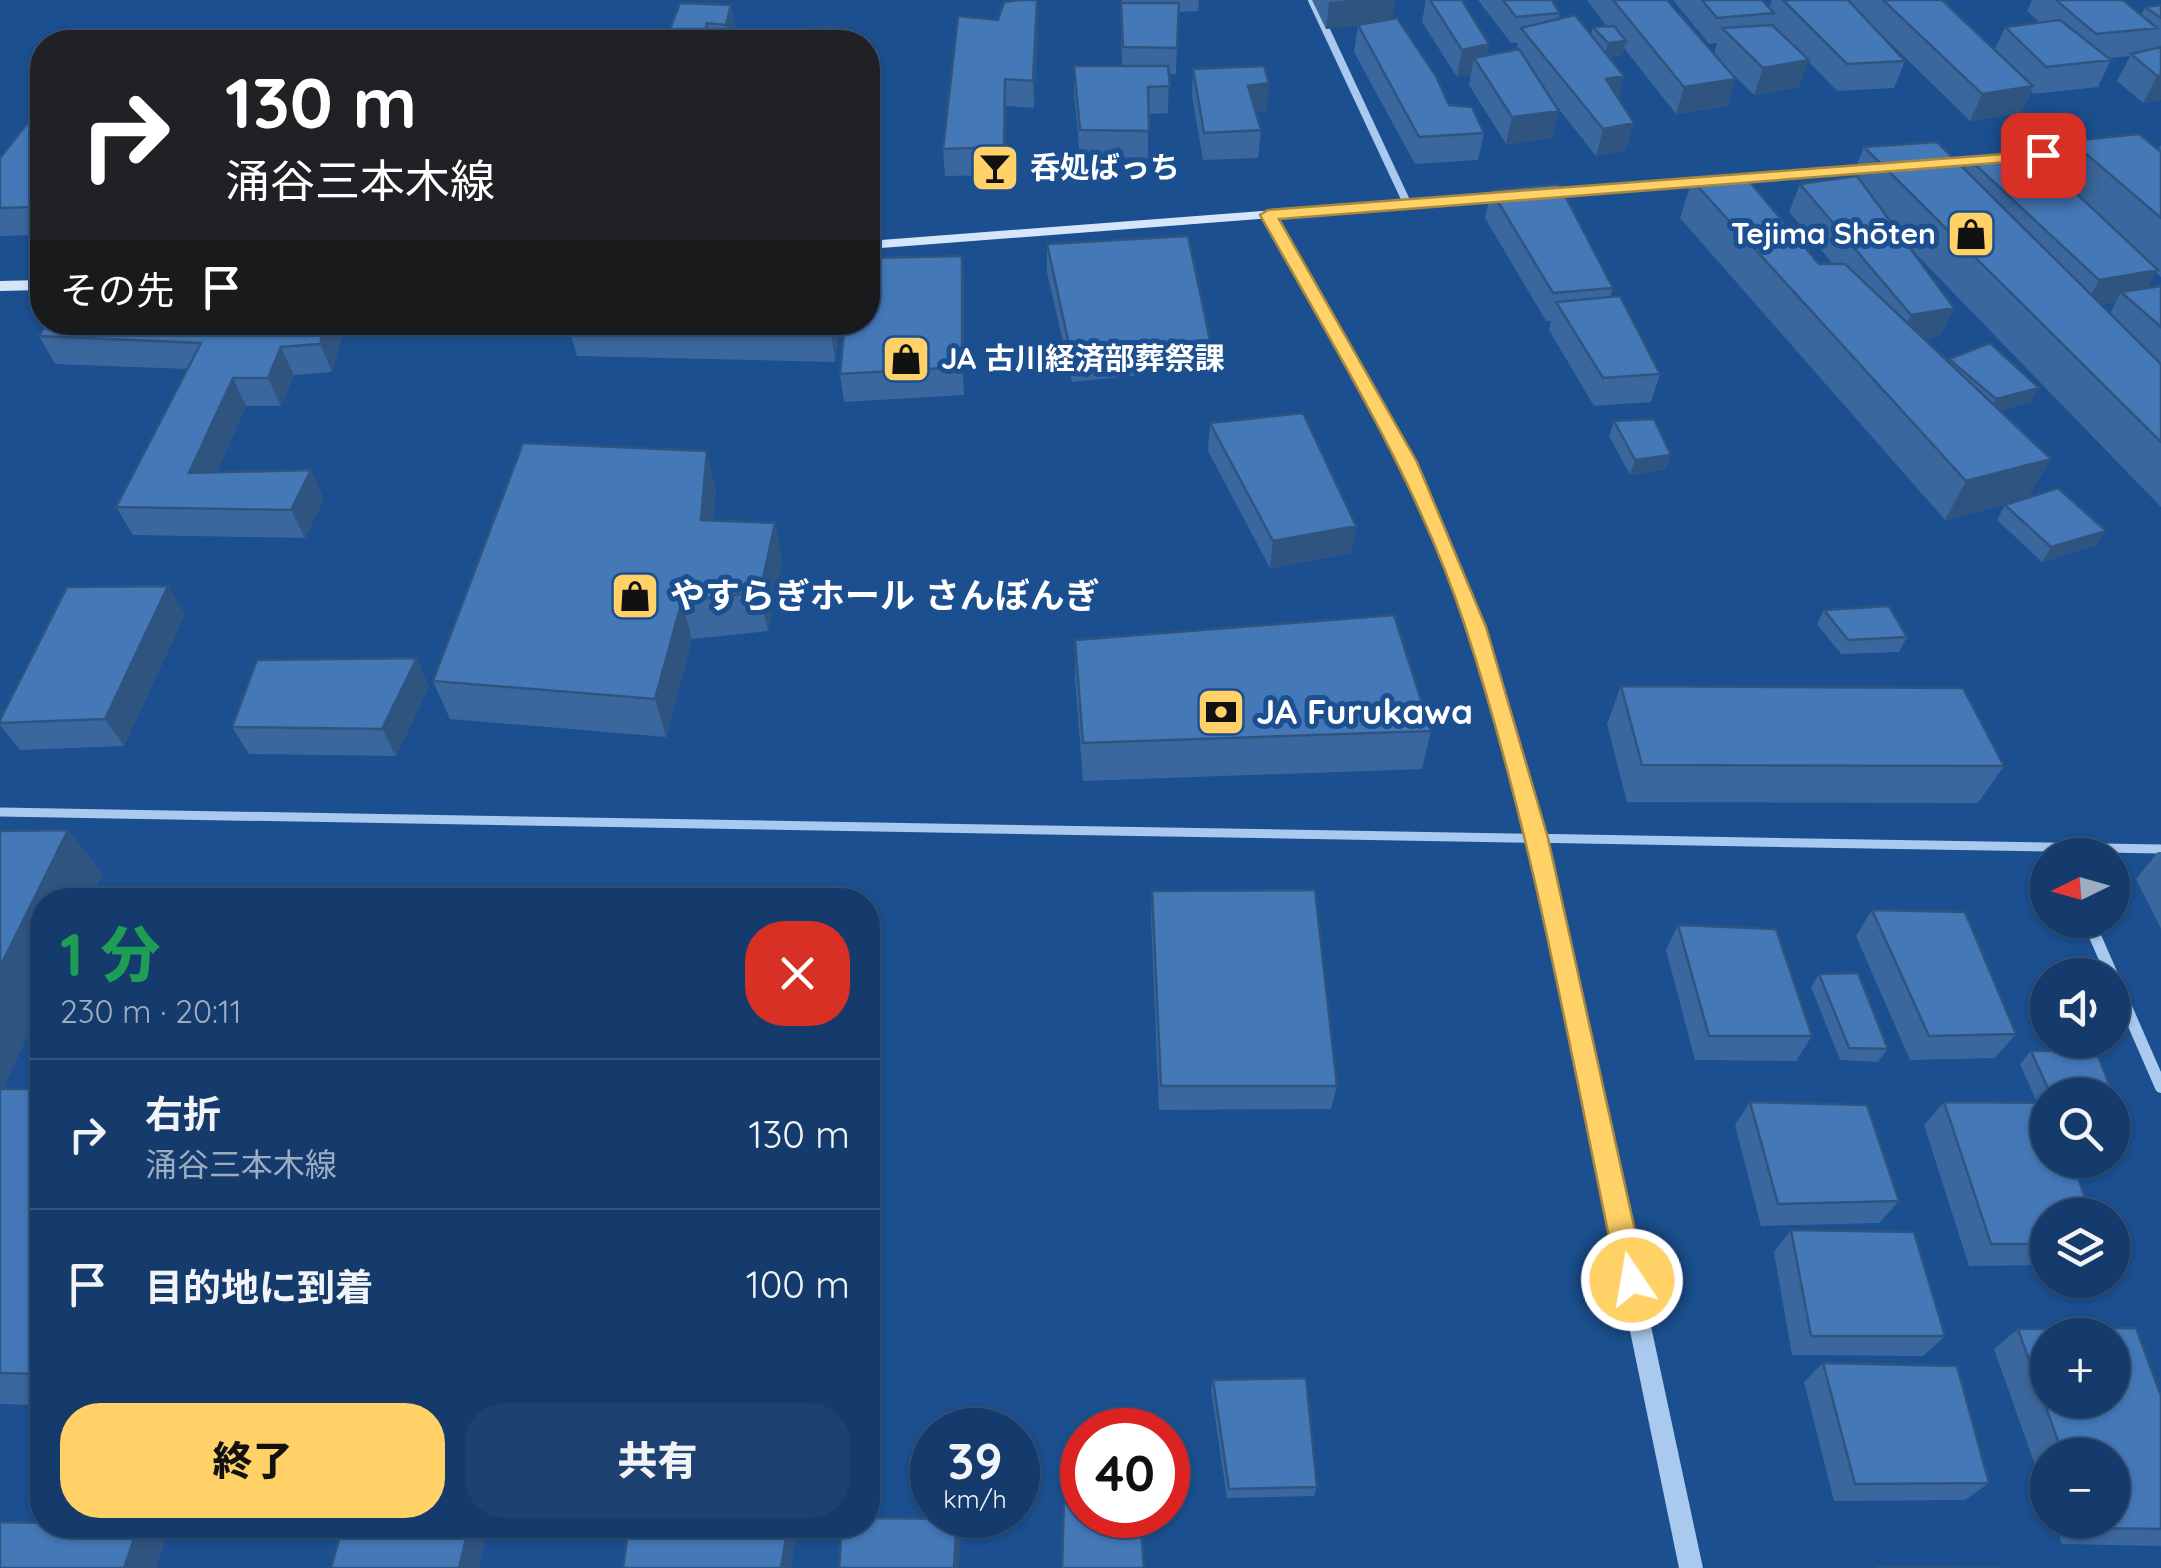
<!DOCTYPE html>
<html lang="ja">
<meta charset="utf-8">
<style>
body{margin:0;font-family:Quicksand,"Noto Sans JP",sans-serif;background:#1d4271;color:#f1f3f6;height:100vh;display:flex;flex-direction:column;font-size:38px;white-space:nowrap}
*{box-sizing:border-box;margin:0}
p{font-size:32px;color:#9dadc1}
.icon{flex:none;width:55px;height:55px;fill:none;stroke:currentColor;stroke-width:2;stroke-linecap:round;stroke-linejoin:round}
.map{position:relative;flex:1;overflow:hidden}
.sheet{position:absolute;left:30px;top:888px;width:850px;height:650px;display:flex;flex-direction:column;background:#143b6b;border-radius:40px;box-shadow:0 2px 8px #0004,0 0 0 2px #33557e}
.sheet>*{flex:none}
.top-card{position:absolute;left:30px;top:30px;width:850px;height:305px;border-radius:40px;box-shadow:0 2px 8px #0004,0 0 0 2px #33557e;background:#202124;color:#fff;overflow:hidden}
.needle{width:65px;rotate:265deg}
.fabs{position:absolute;left:2030px;top:838px;display:grid;gap:20px}
.fabs a{display:grid;place-items:center;width:100px;height:100px;border-radius:50%;background:#143b6b;box-shadow:0 2px 8px #0004,0 0 0 2px #33557e;font-size:50px}
.speed{position:absolute;left:910px;top:1408px;display:flex;gap:20px;font-size:50px;font-weight:700;text-align:center}
.speed>*{display:grid;place-content:center;width:130px;height:130px;border-radius:50%;background:#143b6b;box-shadow:0 2px 8px #0004,0 0 0 2px #33557e;line-height:1}
.speed small{font-size:25px;font-weight:400}
.speed .limit{border:15px solid #d22;background:#fff;color:#111}
.pin{position:absolute;display:grid;place-items:center;width:85px;height:85px;color:#fff;margin:-42px;border-radius:20px;box-shadow:0 5px 15px #0006}
.me{position:absolute;width:110px;margin:-55px;rotate:348deg;stroke-linejoin:round;filter:drop-shadow(0 0 8px #0008)}
.turn{display:flex;align-items:center;gap:35px;height:210px;padding:0 30px;font-size:45px}
.turn .icon{width:130px;height:130px;stroke-width:2.5}
.turn b{display:block;font-size:70px;line-height:85px}
.then{display:flex;align-items:center;height:95px;padding:0 30px;background:#0003;gap:20px;font-size:38px}
.round{display:grid;place-items:center;flex:none;width:105px;height:105px;border-radius:40px;background:#1d4271}
.summary{display:flex;align-items:center;justify-content:space-between;height:170px;padding:0 30px}
h1{font-size:60px;font-weight:800;line-height:75px;color:#1e9e55}
.action{display:flex;gap:20px;margin-top:auto;padding:20px 30px}
.action a{flex:1;height:115px;border-radius:40px;background:#ffd166;color:#111;font-size:40px;font-weight:800;line-height:115px;text-align:center}
.action a+a{background:#1d4271;color:#f1f3f6}
ul{padding:0;list-style:none}
li{display:flex;align-items:center;gap:30px;height:150px;padding:0 30px;border-top:2px solid #33557e}
li div{flex:1}
li b{display:block;font-size:38px}
li em{font-style:normal}
.map>svg:first-child{display:block}
</style>
<div class="map">
<svg width="2161" height="1568" viewBox="0 0 2161 1568">
<rect width="100%" height="100%" fill="#1b4f8f"/>
<g fill="none" stroke-linecap="round" stroke-linejoin="round">
<path stroke="#a9c9ee" stroke-width="8" d="M1312,0L1407,203"/>
<path stroke="#a9c9ee" stroke-width="9" d="M0,812L2161,849"/>
<path stroke="#a9c9ee" stroke-width="12" d="M2088,920L2112,975
M2112,975L2161,1087"/>
<path fill="#a9c9ee" fill-rule="evenodd" d="M1268,211L1274,215L1414,462L1484,627L1546,838L1703,1568H1679L1528,838L1468,627L1400,462L1262,215Z"/>
<path fill="#d6e6fa" fill-rule="evenodd" d="M2089,147L2094,148V154L1934,168L1927,164L1934,160Z
M1880,164L1885,165V171L868,249V241Z
M42,280V290L0,291V281Z"/>
</g>
<path fill="#3a679d" fill-rule="evenodd" d="M1122,0H1199L1198,11L1178,12L1176,74H1169L1168,113L1148,114V158L1080,157L1074,93V66H1122L1121,30Z
M1312,0H1395L1392,19L1449,105L1484,133L1478,160L1415,164L1354,52L1358,25H1360L1326,29Z
M1426,0H1462L1489,44L1487,56L1516,50L1518,43H1511L1478,0H1552L1560,13L1559,19L1591,35L1593,27H1607L1587,0H1667L1714,54L1717,43L1709,44L1673,0H1762L1769,8L1772,0H1763H1942L1995,49L2005,27L2040,23L2027,11L2032,0H2123L2141,15L2145,7L2161,5V100L2143,103L2117,81L2130,56L2109,58L2111,60L2098,87L2033,94L2031,91L2021,113L1970,121L1867,20L1905,61L1894,88L1837,91L1808,61L1799,87L1754,95L1725,66L1728,106L1676,114L1624,48L1622,55L1608,57L1624,76L1618,97L1626,150L1596,156L1555,104L1553,138L1506,144L1469,85L1471,74L1457,77L1422,22Z
M731,5L736,32L733,42H665Z
M1038,24L1034,108L1006,106L1005,175L945,176L943,149Z
M1193,69L1267,110L1255,112L1261,130L1258,158L1203,160L1192,96Z
M868,95H872L875,122L872,135H868Z
M42,105V235L0,236V158Z
M2071,141L2158,149L2161,145V277L2156,272L2147,288L2161,286V507L1910,248L1954,308L1940,336L1924,338L1948,361L1949,359L2031,402L2000,410L2028,498L2106,531L2096,545L2042,562L1997,520L2005,505L2025,499L1945,520L1680,218L1692,180L1819,264H1833L1789,212L1800,184L1852,177L1864,147L1963,168L1968,158L2054,173ZM2116,302L2110,313L2101,305Z
M1491,190L1613,288L1610,297L1660,374L1651,402L1594,406L1549,330L1551,321H1546L1485,218Z
M1047,244L1210,340L1208,368L1072,382L1047,272Z
M964,284V395L844,402L840,374Z
M48,322H346L332,372L294,375L281,406H246L217,472L324,498L305,538L133,535L116,507L187,369L55,364L39,336Z
M571,322H839L835,362L577,356L569,328Z
M1614,421L1666,469L1630,475L1609,436Z
M1210,423L1356,526L1351,553L1270,568L1208,451Z
M716,490L713,521L775,523L782,562L768,631L692,639L666,737L450,719L433,681Z
M1824,610L1907,637L1899,652L1841,654L1817,624Z
M185,614L124,746L20,750L0,725V720Z
M1075,640L1431,731L1422,769L1083,781L1075,678Z
M429,686L396,756L249,754L232,727Z
M1621,686L2004,766L1978,803L1627,802L1607,724Z
M68,830L103,874L42,900V1004L3,1089H42V1405L0,1404V831Z
M2158,852H2161V929L2136,879Z
M1152,891L1337,1086L1331,1109L1159,1110L1151,917Z
M1872,910L2016,1034L1995,1058L1910,1060L1856,936Z
M1678,925L1812,1036L1796,1061L1695,1060L1666,950Z
M1819,974L1888,1049L1878,1062L1840,1060L1811,987Z
M2031,1051H2096L2129,1133L2116,1145H2112V1095H2048V1160H2072L2091,1215H2048V1265L1969,1266L1924,1125L1944,1102L2037,1103L2020,1064Z
M1750,1102L1899,1201L1879,1223L1761,1226L1735,1125Z
M1791,1230L1945,1336L1923,1356L1792,1355L1774,1252Z
M2018,1329L2161,1396V1546L2062,1544L2054,1520H2112V1455H2048V1502L1994,1349Z
M1823,1363L1989,1483L1965,1500L1834,1501L1804,1382Z
M1213,1380L1317,1487L1314,1496L1227,1498L1211,1390Z"/>
<path fill="#305480" d="M1037,0L1038,24L1034,108L1033,81Z
M1351,0H1395L1392,22L1326,29L1329,2Z
M731,5L736,32L733,42H729L726,25Z
M707,23L711,42H703Z
M837,27L838,42H832Z
M1626,41L1622,55L1604,57L1608,43Z
M1489,44L1484,70L1474,58L1471,74L1457,77L1462,50Z
M1809,60L1799,87L1754,95L1763,68Z
M2161,75V100L2143,103L2157,76Z
M1624,76L1616,102L1606,79Z
M1005,79L1006,106L1005,175L1004,147Z
M1736,79L1728,106L1676,114L1684,87Z
M1269,83L1267,110L1246,113L1248,86Z
M2033,86L2021,113L1970,121L1982,94Z
M872,95L875,122L872,135L869,108Z
M1559,111L1553,138L1506,144L1512,117Z
M1634,123L1626,150L1596,156L1603,129Z
M42,199V217L37,207Z
M962,256L964,284V395L962,367Z
M2158,270L2142,297L2121,292L2116,302L2084,308L2099,280Z
M1954,308L1940,336L1898,343L1911,315Z
M326,322H346L332,372L320,344Z
M832,322H839L835,362L831,334Z
M281,347L294,375L281,406L268,378Z
M233,378L246,406L204,501L189,473Z
M2039,388L2031,402L1988,413L1996,399Z
M707,451L716,490L710,559L701,520Z
M1671,455L1666,469L1630,475L1635,460Z
M2051,459L2028,498L1945,520L1966,481Z
M311,470L324,498L305,538L291,510Z
M775,523L782,562L768,631L760,592Z
M1356,526L1351,553L1270,568L1273,541Z
M2106,531L2096,545L2042,562L2051,547Z
M168,586L185,614L124,746L105,719Z
M682,601L692,639L666,737L655,699Z
M417,658L429,686L396,756L382,729Z
M68,830L103,874L91,900H42V1004L0,1096V967Z
M957,1519L961,1536L959,1568H954Z
M139,1525L165,1542L156,1568H124Z
M469,1525L485,1541L479,1568H459Z
M788,1525H798L791,1568H781Z"/>
<path fill="#4478b7" stroke="#305480" stroke-width="2.5" fill-rule="evenodd" d="M1021,0H1037L1033,81L1005,79L1004,147L943,149L958,16L998,20L1004,2Z
M1430,0H1462L1489,44L1462,50Z
M1503,0H1552L1560,13L1516,17Z
M1613,0H1667L1736,79L1684,87Z
M1702,0H1762L1774,13L1717,18Z
M1783,0H1848L1905,61L1847,64Z
M1883,0H1942L2033,86L1982,94Z
M2056,0H2123L2157,28L2096,34Z
M680,3L731,5L726,25L707,23L703,42H665Z
M1121,3H1179L1177,48L1123,47Z
M2161,5V18L2145,7Z
M1575,15L1624,76L1606,79L1634,123L1603,129L1521,28Z
M1397,18L1436,76L1449,105L1472,107L1484,133L1419,137L1358,25Z
M2060,20L2111,60L2046,67L2005,27Z
M1772,25L1809,60L1763,68L1722,28Z
M1614,26L1626,41L1608,43L1593,27Z
M837,27L832,42H807L810,28Z
M155,38L152,42H109Z
M2161,47V75L2157,76L2131,54Z
M1519,49L1559,111L1512,117L1474,58Z
M1074,66H1168L1170,86L1148,87L1149,131L1080,130Z
M1264,66L1269,83L1248,86L1261,130L1204,133L1193,69Z
M868,95H872L869,108H868Z
M42,105V199L37,207L0,208V158Z
M2139,134L2161,152V218L2071,141Z
M1937,142L2161,364V442L1864,147Z
M2029,149L2158,270L2099,280L1968,158Z
M1744,175L1819,264H1845L2051,459L1966,481L1692,180Z
M1857,176L1954,308L1911,315L1800,184Z
M1559,184L1613,288L1553,293L1491,190Z
M1188,236L1210,340L1071,354L1047,244Z
M962,256V367L840,374L845,322H868V258Z
M2161,286V327L2121,292Z
M1620,296L1660,374L1603,378L1556,302Z
M48,322H326L320,344L281,347L268,378H233L189,473L311,470L291,510L116,507L201,343L39,336Z
M571,322H832L831,334L569,328Z
M1990,343L2039,388L1996,399L1949,359Z
M1303,413L1356,526L1273,541L1210,423Z
M1654,419L1671,455L1635,460L1614,421Z
M523,443L707,451L701,520L775,523L760,592L682,601L655,699L433,681Z
M2058,488L2106,531L2051,547L2005,505Z
M168,586L105,719L0,723V720L67,587Z
M1889,606L1907,637L1848,640L1824,610Z
M1394,615L1431,731L1083,743L1075,640Z
M417,658L382,729L232,727L257,660Z
M1621,686L1963,688L2004,766L1642,765Z
M68,830L0,967V831Z
M1315,890L1337,1086H1161L1152,891Z
M1872,910L1965,912L2016,1034L1929,1036Z
M1678,925L1776,929L1812,1036H1709Z
M1858,973L1888,1049L1849,1048L1819,974Z
M2031,1051H2096L2129,1133L2112,1132V1095H2051Z
M0,1089H42V1374L0,1373Z
M1750,1102L1867,1105L1899,1201L1778,1204Z
M1944,1102L2048,1103V1160H2072L2091,1215H2048V1244H1991Z
M1791,1230L1914,1232L1945,1336H1811Z
M2136,1328L2161,1396V1529L2089,1528L2087,1520H2112V1455H2063L2018,1329ZM2048,1335H2112V1400H2048Z
M1823,1363L1957,1366L1989,1483L1855,1484Z
M1306,1378L1317,1487L1229,1489L1213,1380Z
M1082,1501V1515H1140L1144,1568H1062L1064,1503Z
M868,1518L957,1519L954,1568H839L842,1525H868Z
M0,1522L42,1523V1525H139L124,1568H0Z
M343,1525H469L459,1568H331Z
M629,1525H788L781,1568H623Z
M1878,1567L2002,1568H1878Z"/>
<path fill="#ffd166" stroke="#a68842" stroke-width="2.5" d="M2043,151L2048,152V159L1279,219L1417,462L1486,627L1548,838L1646,1280L1642,1290L1632,1294L1622,1290L1618,1280C1572,1063 1535,841 1466,629C1419,483 1335,349 1260,215L1268,210Z"/>
<defs>
<g id="bar-square" transform="scale(2.5)"><rect x="-9" y="-9" width="18" height="18" rx="4" fill="#ffd166" stroke="#1b4f8f"/><path d="M-6-5H6L.8 .8V4.5H3.5V6h-7V4.5H-.8V.8Z" fill="#111"/></g>
<g id="shop-square" transform="scale(2.5)"><rect x="-9" y="-9" width="18" height="18" rx="4" fill="#ffd166" stroke="#1b4f8f"/><path d="M-5-2.5h2.3a2.7 3.5 0 0 1 5.4 0H5L5.5 6h-11ZM-1.5-2.5h3a1.5 2.3 0 0 0-3 0Z" fill="#111"/></g>
<g id="bank-square" transform="scale(2.5)"><rect x="-9" y="-9" width="18" height="18" rx="4" fill="#ffd166" stroke="#1b4f8f"/><path d="M-6-4H6V4H-6ZM0-2.3a2.3 2.3 0 1 0 0 4.6a2.3 2.3 0 1 0 0-4.6Z" fill="#111"/></g>
</defs>
<g fill-rule="evenodd">
<use href="#bar-square" x="995" y="168"/>
<use href="#shop-square" x="1971" y="234"/>
<use href="#shop-square" x="906" y="359"/>
<use href="#shop-square" x="635" y="596"/>
<use href="#bank-square" x="1221" y="712"/>
</g>
<g text-anchor="middle" stroke-width="10" stroke-linejoin="round" paint-order="stroke">
<g font-size="30" font-weight="bold" fill="#fff" stroke="#1b4f8f" text-anchor="start">
<text x="1030" y="178">呑処ばっち</text>
<text x="1936" y="244" text-anchor="end">Tejima Shōten</text>
<text x="941" y="369">JA 古川経済部葬祭課</text>
</g>
<g font-size="35" font-weight="bold" fill="#fff" stroke="#1b4f8f" text-anchor="start">
<text x="670" y="608">やすらぎホール さんぼんぎ</text>
<text x="1256" y="724">JA Furukawa</text>
</g>
</g>
</svg>
<div class="fabs">
<a><svg class="needle" viewBox="-14 -14 28 28"><path d="M0-13l5 13h-10z" fill="#e53935"/><path d="M0 13l5-13h-10z" fill="#9dadc1"/></svg></a>
<a><svg class="icon" aria-label="sound" viewBox="0 0 24 24"><path d="M4 9h4l5-4v14l-5-4H4zM17 9q2 3 0 6"/></svg></a>
<a><svg class="icon" aria-label="search" viewBox="0 0 24 24"><circle cx="10" cy="10" r="6"/><path d="M15 15l6 6"/></svg></a>
<a><svg class="icon" aria-label="layers" viewBox="0 0 24 24"><path d="M12 4l9 5-9 5-9-5zM3 14l9 5 9-5"/></svg></a>
<a>+</a>
<a>−</a>
</div>
<div class="speed"><div>39<small>km/h</small></div><div class="limit">40</div></div>
<div class="pin" style="left:2043px;top:155px;background:#d93025"><svg class="icon" aria-label="arrive" viewBox="0 0 24 24"><path d="M6 21V4h12l-3 4 3 4H6"/></svg></div>
<svg class="me" style="left:1632px;top:1280px" viewBox="-20 -20 40 40"><circle r="17" fill="#ffd166" stroke="#fff" stroke-width="3"/><path d="M0-11L8 9 0 5-8 9z" fill="#fff"/></svg>
<div class="top-card">
<div class="turn"><svg class="icon" aria-label="right" viewBox="0 0 24 24"><path d="M7 20v-9h11M14 6l5 5-5 5"/></svg><div><b>130 m</b>涌谷三本木線</div></div>
<div class="then">その先<svg class="icon" aria-label="arrive" viewBox="0 0 24 24"><path d="M6 21V4h12l-3 4 3 4H6"/></svg></div>
</div>
<section class="sheet">
<div class="summary"><div><h1>1 分</h1><p>230 m · 20:11</p></div><a class="round" style="background:#d93025;color:#fff"><svg class="icon" aria-label="close" viewBox="0 0 24 24"><path d="M6 6l12 12M18 6L6 18"/></svg></a></div>
<ul>
<li><svg class="icon" aria-label="right" viewBox="0 0 24 24"><path d="M7 20v-9h11M14 6l5 5-5 5"/></svg><div><b>右折</b><p>涌谷三本木線</p></div><em>130 m</em></li>
<li><svg class="icon" aria-label="arrive" viewBox="0 0 24 24"><path d="M6 21V4h12l-3 4 3 4H6"/></svg><div><b>目的地に到着</b></div><em>100 m</em></li>
</ul>
<div class="action"><a>終了</a><a>共有</a></div>
</section>
</div>
